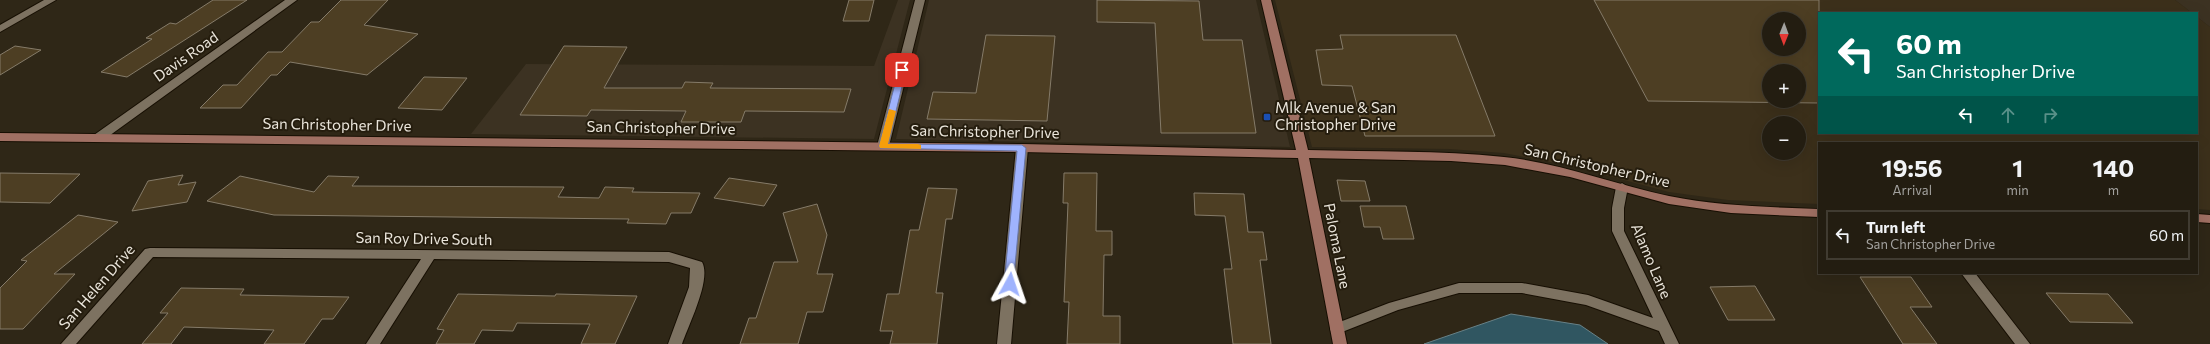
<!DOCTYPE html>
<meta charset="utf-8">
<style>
body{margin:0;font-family:Commissioner,sans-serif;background:#2b261a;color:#f1f3f6;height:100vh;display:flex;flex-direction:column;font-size:15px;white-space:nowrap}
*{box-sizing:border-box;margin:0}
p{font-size:13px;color:#a3a29f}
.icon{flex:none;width:22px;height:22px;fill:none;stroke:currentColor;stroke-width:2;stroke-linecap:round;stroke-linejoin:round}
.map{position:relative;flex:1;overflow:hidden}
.details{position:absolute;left:1818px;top:142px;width:380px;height:132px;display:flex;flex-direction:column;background:#231d11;border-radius:0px;box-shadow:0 4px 16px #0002,0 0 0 1px #403b31}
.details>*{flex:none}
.top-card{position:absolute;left:1818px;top:12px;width:380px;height:122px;border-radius:0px;box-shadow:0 4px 16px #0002,0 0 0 1px #403b31;background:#00695c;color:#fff;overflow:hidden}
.needle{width:26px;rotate:181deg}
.controls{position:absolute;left:1762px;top:12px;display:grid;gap:8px}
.controls a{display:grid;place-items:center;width:44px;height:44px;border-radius:50%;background:#231d11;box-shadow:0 4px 16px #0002,0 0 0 1px #403b31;font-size:20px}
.pin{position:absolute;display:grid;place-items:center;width:34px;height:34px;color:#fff;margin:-17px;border-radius:8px;box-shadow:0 2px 6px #0006}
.me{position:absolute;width:44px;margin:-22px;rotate:5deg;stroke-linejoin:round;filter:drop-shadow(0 0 3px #0008)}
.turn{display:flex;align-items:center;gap:14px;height:84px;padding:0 12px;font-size:18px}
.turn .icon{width:52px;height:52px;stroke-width:2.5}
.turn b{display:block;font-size:28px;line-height:34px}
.lanes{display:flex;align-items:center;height:38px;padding:0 12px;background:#0003;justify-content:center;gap:20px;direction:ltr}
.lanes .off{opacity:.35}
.eta{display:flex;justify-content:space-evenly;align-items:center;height:68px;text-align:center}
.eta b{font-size:24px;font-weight:700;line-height:28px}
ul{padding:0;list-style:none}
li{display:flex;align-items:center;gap:12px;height:50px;margin:0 8px 6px;padding:0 4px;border:2px solid #403b31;border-radius:0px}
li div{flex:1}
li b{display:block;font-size:15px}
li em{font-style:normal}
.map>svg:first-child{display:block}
</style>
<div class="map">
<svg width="2210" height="344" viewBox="0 0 2210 344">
<rect width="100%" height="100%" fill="#2f2717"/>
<path fill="#3c3222" d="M898,0H910L874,139L471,134L526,64L874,66Z
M929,0H1256L1290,147L896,139Z
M2175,0H2210V27L2197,17V13H2192Z"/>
<path fill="#3c301b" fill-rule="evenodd" d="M1275,0H2175L2192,13H1819V133H2197V17L2210,27V210L2197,209V143H1819V204L1728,200L1669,192L1571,166L1504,153L1449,149L1312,147ZM1769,19H1799V49H1769ZM1769,71H1799V101H1769ZM1769,123H1799V153H1769Z"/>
<path fill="#305661" stroke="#688186" d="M1511,314L1580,325L1608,344H1424Z"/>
<path fill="#4d3e23" stroke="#857b69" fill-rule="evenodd" d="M213,0H247L127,77L101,72L152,39L146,38L170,23L176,24Z
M341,0H388L364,25L418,34L367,75L290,62L277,75H271L241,108H200L223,85H237L268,52H282L311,22H319Z
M849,0H874L869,21H843Z
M1097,0L1199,1L1203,40H1242L1256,133H1161L1155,23L1097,22Z
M1594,0H1819V103L1648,101ZM1769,19H1799V49H1769ZM1769,71H1799V101H1769Z
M986,35L1055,36L1047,121L927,119L933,92L976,93Z
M1340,35H1456L1495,136H1365L1352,86L1322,85L1316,50L1343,49Z
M15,46L41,50L0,75V55Z
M564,46L627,47L604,88H682L685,82L713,83L710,88L851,89L844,112L745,111L741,122H681L686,111L591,110L587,116L520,115Z
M424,77L467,78L442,110L398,108Z
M0,173L80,174L50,203L0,202Z
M1064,173H1097L1096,231H1112V255H1104L1103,316H1120V344H1067L1069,302H1064L1068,203H1063Z
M183,175L178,185L196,182L187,202L132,211L148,181Z
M240,176L314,192L328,176L359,177L352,186L564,187L558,197L599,198L605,187L634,188L632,192L700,193L691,213H671L666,224L627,223L629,219L274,215L207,201Z
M729,178L777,185L764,206L714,198Z
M1337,180L1365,181L1370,201H1341Z
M928,188L957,189L952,219H946L936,293H943L937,344H890L893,331H880L887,294H899L910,230H919Z
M1194,193L1244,194L1248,232H1263L1267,260H1260L1271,344H1233L1224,269H1232L1225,216L1195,215Z
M817,204L827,235L817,274H833L823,312H807L798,344H740L749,318H756L774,262H798L783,213Z
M1360,206H1406L1414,239H1383L1380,227H1364Z
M78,215L118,222L54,274H75L23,329H0V288L27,261L21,260Z
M1860,277H1911L1932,307H1910L1937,344H1903Z
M1755,286L1775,320H1728L1710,287Z
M181,288L244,289L240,295L349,297L333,319H322L304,344H264L274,330L184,327L171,344H142L168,313H160Z
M2046,293L2108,294L2133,323L2070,322Z
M458,294L555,296L556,294L637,296L615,344H581L590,324L517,323L513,331L482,330L474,344H436L444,330L437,329Z"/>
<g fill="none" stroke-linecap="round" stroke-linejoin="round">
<g stroke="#170f03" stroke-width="2">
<path id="street" d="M44,0H56L0,32V25Z
M285,0H297L102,141H94L92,138L94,135Z
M915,0H925L889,146L883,150L877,146Z
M1022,144L1028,148L1011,344H997L1016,148Z
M1622,183L1628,187L1624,208V231L1679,344H1665L1659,331L1586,305L1522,293H1459L1398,310L1337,334L1332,333L1330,329L1332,325L1389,303L1459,283H1522L1588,295L1653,318L1612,231V208L1616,187Z
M150,248L669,252L702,262C712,279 688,326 682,344H668L689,287L690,268L669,262L434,259L380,344H366L421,259L153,257L76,344H61L145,249Z
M1961,273H1975L2030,344H2015Z"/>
</g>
<g stroke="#170f03" stroke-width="2">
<path id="secondary" d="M1261,0H1271L1308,150C1373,152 1439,150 1504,157C1560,163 1613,184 1669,196C1718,206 1769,207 1819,209V217L1731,213L1669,204L1570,177L1505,165L1451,161L1309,158L1347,344H1333L1298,158L1022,152L0,141V133L1022,144L1296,150Z
M2197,214L2210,215V223L2197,222Z"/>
</g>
<use href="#street" fill="#7d7261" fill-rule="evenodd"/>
<use href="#secondary" fill="#a07063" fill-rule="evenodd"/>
</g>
<path fill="#9fb3fd" stroke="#6774a4" d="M899,68L906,70L888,144L1022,145L1026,148L1013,287H1006L1004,284L1017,151L880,148L879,146Z"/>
<path fill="#f59e0b" d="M889,109L896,111L888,144H918L921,145V149L880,148L879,146Z"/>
<rect fill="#1a4fb4" stroke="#251d0e" stroke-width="1.5" x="1263" y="113" width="8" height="8" rx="2"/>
<g text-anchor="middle" stroke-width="4" stroke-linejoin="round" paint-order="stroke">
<g font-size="15" fill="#eae5db" stroke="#251d0e">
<text transform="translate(186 57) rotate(-35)" y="5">Davis Road</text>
<text transform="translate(337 125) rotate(1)" y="5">San Christopher Drive</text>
<text transform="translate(661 128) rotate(1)" y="5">San Christopher Drive</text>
<text transform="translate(985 132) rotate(1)" y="5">San Christopher Drive</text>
<text transform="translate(1597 166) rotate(13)" y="5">San Christopher Drive</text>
<text transform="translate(424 239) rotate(1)" y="5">San Roy Drive South</text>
<text transform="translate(1337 246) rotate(79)" y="5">Paloma Lane</text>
<text transform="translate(1651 261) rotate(67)" y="5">Alamo Lane</text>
<text transform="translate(97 287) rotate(-49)" y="5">San Helen Drive</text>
</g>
<g font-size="15" fill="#eae5db" stroke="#251d0e" text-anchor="start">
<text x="1275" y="113">Mlk Avenue &amp; San<tspan x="1275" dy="17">Christopher Drive</tspan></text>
</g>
</g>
</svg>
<div class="controls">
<a><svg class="needle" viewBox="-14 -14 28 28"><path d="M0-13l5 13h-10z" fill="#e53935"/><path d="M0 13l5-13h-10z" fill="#a3a29f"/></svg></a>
<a>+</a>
<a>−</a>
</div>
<div class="pin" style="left:902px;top:70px;background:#d93025"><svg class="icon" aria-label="arrive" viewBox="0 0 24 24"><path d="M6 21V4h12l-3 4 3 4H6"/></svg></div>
<svg class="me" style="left:1010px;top:284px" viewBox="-20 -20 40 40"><path d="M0-17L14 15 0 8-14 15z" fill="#9fb3fd" stroke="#fff" stroke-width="4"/></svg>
<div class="top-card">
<div class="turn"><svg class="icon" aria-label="left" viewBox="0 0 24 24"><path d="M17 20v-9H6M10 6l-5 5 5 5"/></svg><div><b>60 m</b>San Christopher Drive</div></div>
<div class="lanes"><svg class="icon" aria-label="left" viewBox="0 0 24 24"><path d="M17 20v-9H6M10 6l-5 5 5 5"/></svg><svg class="icon off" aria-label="ahead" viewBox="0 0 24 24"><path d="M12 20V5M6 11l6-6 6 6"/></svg><svg class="icon off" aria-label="right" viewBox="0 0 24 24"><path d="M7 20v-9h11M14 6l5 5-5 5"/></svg></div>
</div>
<section class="details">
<div class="eta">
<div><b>19:56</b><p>Arrival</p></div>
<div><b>1</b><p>min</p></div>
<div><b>140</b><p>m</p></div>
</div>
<ul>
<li><svg class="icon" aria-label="left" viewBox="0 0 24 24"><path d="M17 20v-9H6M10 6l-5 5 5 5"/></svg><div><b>Turn left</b><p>San Christopher Drive</p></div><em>60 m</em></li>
</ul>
</section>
</div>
